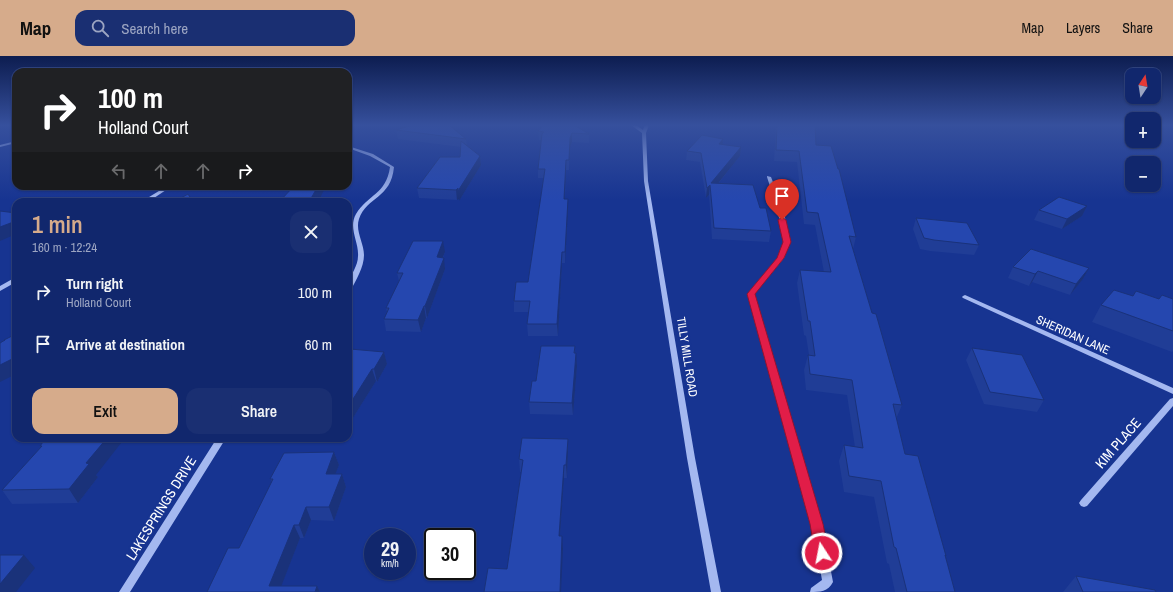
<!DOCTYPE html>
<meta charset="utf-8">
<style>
body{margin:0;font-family:"Archivo Narrow",sans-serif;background:#1a2f72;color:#f1f3f6;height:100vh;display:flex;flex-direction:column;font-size:15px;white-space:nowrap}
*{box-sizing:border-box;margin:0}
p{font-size:13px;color:#9ca5c2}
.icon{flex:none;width:22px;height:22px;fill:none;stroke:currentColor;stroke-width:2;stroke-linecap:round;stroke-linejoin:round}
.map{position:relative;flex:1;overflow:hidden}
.sheet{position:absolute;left:12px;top:142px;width:340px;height:244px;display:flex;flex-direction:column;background:#11276d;border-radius:12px;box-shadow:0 1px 3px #0004,0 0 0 1px #304480}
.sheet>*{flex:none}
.hud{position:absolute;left:12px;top:12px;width:340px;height:122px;border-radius:12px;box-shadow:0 1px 3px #0004,0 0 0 1px #304480;background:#202124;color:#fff;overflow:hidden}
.needle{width:26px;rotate:12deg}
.fabs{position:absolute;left:1125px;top:12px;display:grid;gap:8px}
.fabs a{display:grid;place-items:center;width:36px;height:36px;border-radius:8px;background:#11276d;box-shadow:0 1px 3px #0004,0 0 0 1px #304480;font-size:20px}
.speed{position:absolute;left:364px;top:472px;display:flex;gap:8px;font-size:20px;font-weight:700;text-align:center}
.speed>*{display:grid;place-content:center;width:52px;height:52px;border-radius:50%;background:#11276d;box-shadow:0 1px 3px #0004,0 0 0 1px #304480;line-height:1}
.speed small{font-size:10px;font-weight:400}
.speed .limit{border:2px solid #111;border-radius:6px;background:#fff;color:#111}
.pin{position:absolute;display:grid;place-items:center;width:34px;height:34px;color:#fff;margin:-41px -17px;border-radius:50% 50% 50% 0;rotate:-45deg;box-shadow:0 0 4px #0007}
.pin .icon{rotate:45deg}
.me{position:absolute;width:44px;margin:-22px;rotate:349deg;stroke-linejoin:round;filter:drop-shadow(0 0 3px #0008)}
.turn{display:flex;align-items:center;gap:14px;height:84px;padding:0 20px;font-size:18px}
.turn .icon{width:52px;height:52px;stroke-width:2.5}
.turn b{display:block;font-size:28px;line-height:34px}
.lanes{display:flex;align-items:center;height:38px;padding:0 20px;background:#0003;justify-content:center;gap:20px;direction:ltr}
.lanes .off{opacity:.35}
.round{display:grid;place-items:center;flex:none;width:42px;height:42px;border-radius:12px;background:#1a2f72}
.overview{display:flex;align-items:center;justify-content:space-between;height:68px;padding:0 20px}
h1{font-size:24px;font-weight:600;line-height:30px;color:#d6ab8b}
.primary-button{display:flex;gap:8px;margin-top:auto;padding:8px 20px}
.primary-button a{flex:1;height:46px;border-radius:12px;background:#d6ab8b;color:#111;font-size:16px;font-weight:600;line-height:46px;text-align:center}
.primary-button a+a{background:#1a2f72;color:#f1f3f6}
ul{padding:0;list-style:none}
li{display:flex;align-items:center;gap:12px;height:52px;padding:0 20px}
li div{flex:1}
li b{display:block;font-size:15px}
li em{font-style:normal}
header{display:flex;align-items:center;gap:24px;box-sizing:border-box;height:56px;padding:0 20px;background:#d6ab8b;color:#111}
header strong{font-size:19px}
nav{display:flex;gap:22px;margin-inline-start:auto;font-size:14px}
.search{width:280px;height:36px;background:#1a2f72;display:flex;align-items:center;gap:10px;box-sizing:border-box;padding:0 14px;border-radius:12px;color:#9ca5c2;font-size:15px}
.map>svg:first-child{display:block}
</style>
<header>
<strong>Map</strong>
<div class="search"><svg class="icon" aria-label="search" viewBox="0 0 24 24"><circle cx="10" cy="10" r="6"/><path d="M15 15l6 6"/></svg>Search here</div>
<nav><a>Map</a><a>Layers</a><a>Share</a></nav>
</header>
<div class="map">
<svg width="1173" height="536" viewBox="0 0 1173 536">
<rect width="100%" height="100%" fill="#173491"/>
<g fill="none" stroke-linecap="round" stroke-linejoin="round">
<path fill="#a4b8f0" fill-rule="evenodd" d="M631,69H636L643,74L645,69H649L646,77L648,125L695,402L721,536H711L687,402L644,125L642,77Z
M16,85V87L0,91V89Z
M348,90L373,98L394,111C391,143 367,140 359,163C355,175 364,187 364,199C364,211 356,224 351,234L348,236C348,233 347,229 348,227C351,218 358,210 358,200C359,186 348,172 356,158C368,138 386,139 390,111L370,100L348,92Z
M767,120L771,121L783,152L790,186L784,202L754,238L822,468L833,526C828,536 820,536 810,536L811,532L822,524L812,468L748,238L778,202L784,186L777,152L767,121Z
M167,130H172L148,146H141Z
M16,221V226L0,235V230Z
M965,239L1173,332V338L963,242L962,241L963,240Z
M1173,342V350L1087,450L1084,451L1081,450L1079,447L1081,444L1170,343Z
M217,382H226L130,536H119Z"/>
</g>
<path fill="#203d96" d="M776,69H815L816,89L856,181L853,193L872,257L902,349L896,363L905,398L946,500L945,501L955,536H895L889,508L887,507L874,441L844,436L839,405L844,389L855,391L847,339L806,334L804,314L808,299H809L806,280L804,279L797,227L800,214L824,216L815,169L804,168L797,106L774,105Z
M396,74L466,83L467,89L480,100L481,109L459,145V143L457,144L419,142L417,132L460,101L461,91L398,83Z
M538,75L589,78V87L572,86L570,91L569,114H566L565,143H568V153L565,207H562L558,280H528L527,268L528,256H514V245L528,226L544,122H538V113L541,84H539Z
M723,88L741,91L740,100L718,128L760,152L771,175L769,186L712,183L709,139L706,142L700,106L686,104L687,95Z
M1087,150L1082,160L1062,173L1034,164L1039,154Z
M916,162L979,189L974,199L930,195L920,193L913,173Z
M445,196L443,202L445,213L427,262H426L421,276L386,275L384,263L387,256L386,252L399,225L397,217Z
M1013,211L1089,212L1083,223L1070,239L1032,226L1029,230L1008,222Z
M1159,243H1173V295L1172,296L1092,266L1101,249Z
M575,290V297L577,310L573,359L530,358L529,346L536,325Z
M972,292L1044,344L1037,356L984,348L966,304Z
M348,296H384L387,308L377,326L376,325L351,365L348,364Z
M46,382L96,419L98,421L78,447L12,448L2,434L41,391L40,390Z
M568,383V395L567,422H564L560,480L563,493L507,513L521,416H520L519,403Z
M334,396L339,409L335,418H342L346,431L334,465L311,464L304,482H300L281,530H317L320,536H207L239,492L272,426L270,423Z
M1076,520L1156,536H1063Z"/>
<path fill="#1a327a" d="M0,69H6V70L0,71Z
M572,77V86L570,91L569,114L570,82Z
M723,83L722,92L719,88Z
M741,91L740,100L711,136V127Z
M480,100L481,109L459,145V143L457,144L456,134Z
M566,104V114L564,153V143Z
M710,129L709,139L706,142L707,132Z
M318,130H326L318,146H309Z
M568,143V153L565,207V196Z
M1087,150L1082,160L1062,173L1067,163Z
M16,165V178L0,185V171Z
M443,185L445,196L438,212L437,201Z
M562,196V207L558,280L557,268Z
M444,202L445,213L427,262L425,250Z
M1089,212L1083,223L1070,239L1076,228Z
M1038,215L1032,226L1029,230L1035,218Z
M424,250L426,262L421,276L418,264Z
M384,296L387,308L377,326L374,313Z
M576,297L577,310L573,359L572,347Z
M16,301V318L0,326V309Z
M372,313L376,325L351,365L348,354V351Z
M107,382H125L96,419L98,421L78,447L69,433L86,407Z
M568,383V395L567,422L566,409Z
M334,396L339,409L330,431L326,418Z
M564,409V422L559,493V480Z
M342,418L346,431L334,465L329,451Z
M306,451L311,464L304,482L299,469Z
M294,469L300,482L279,536L269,530Z
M562,480L563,493L561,536H560Z
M24,499L35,512L16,536H0V528Z
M317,530L320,536H315Z"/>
<path fill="#2547af" stroke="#1a327a" d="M412,69H449L466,83L396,74Z
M543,69H574L589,78L572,77L570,82L569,104H566L564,143H568L565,196H562L557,268H527L530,245H514L516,226H528L545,113H538L542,78L544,76L538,75Z
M777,69H815L816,89L831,90L838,113H839L856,181L849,180L872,257L876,258L902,349L893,348L905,398L918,400L946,500L945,499L955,536H907L896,492L894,491L881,425L849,420L844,389L863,392L852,324L810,318L808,299L815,300L810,265H808L800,214L831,216L818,157L807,156L799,95L776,94Z
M702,79L723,83L719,88L741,91L711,127L753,129L760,152H766L771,175L714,172L710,129L707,132L701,97L687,95Z
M461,85L480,100L458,135V132L456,134L417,132L440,101H460Z
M294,130H318L309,146H279Z
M188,138L193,146H174Z
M1059,141L1087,150L1067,163L1039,154Z
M0,155L16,157V165L0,171Z
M916,162L967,167L979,189L934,184L924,182Z
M413,185H443L437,201L444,202L425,250H424L418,264L384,263L389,252H386L403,217H397Z
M1031,193L1089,212L1076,228L1038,215L1035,218L1013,211Z
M1114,234L1133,240L1136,235L1159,243L1162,239L1173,243V275L1101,249Z
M16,278V301L0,309V287L5,284H4Z
M541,290H575L574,297H576L572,347L529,346L532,325H536Z
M972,292L1022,299L1044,344L990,336Z
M350,293L384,296L374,313H372L348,351V296Z
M46,382H107L86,407L89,408L69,433L2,434L42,390H40Z
M522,382L568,383L566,409H564L559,480H562L560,536H484L488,512L507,513L523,404L519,403Z
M334,396L326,418H342L329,451H306L299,469H294L269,530H317L315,536H207L228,492H239L273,423H270L284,397Z
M0,499H24L0,528Z
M1076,520L1155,534L1156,536H1083Z"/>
<linearGradient id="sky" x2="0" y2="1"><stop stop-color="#0d1d50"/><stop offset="0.48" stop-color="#36509d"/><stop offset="1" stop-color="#36509d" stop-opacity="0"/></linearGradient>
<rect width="1173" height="144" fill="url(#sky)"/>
<path fill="#e11d48" stroke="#92132f" d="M782,161L786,164L791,186L784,202L755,238L823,468L829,497L827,501L822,503L817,501L815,497L810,468L747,238L777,202L783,186L778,164Z"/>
<g text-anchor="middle" stroke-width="4" stroke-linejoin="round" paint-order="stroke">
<g font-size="12" fill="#fff" stroke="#173491">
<text transform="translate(1073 279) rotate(24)" y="4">SHERIDAN LANE</text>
<text transform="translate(687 301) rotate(81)" y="4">TILLY MILL ROAD</text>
</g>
<g font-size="14" fill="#fff" stroke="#173491">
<text transform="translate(1118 387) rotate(-49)" y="5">KIM PLACE</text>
<text transform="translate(161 452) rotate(-58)" y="5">LAKESPRINGS DRIVE</text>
</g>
</g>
</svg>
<div class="fabs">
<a><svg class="needle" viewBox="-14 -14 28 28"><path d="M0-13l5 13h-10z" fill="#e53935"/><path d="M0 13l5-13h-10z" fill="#9ca5c2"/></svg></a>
<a>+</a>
<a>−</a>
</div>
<div class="speed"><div>29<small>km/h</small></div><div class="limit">30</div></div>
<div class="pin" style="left:782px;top:164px;background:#d93025"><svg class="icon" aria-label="arrive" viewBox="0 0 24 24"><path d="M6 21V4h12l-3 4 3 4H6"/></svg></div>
<svg class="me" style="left:822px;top:497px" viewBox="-20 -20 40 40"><circle r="17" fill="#e11d48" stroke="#fff" stroke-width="3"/><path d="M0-11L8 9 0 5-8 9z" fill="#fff"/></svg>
<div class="hud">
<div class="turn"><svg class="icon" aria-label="right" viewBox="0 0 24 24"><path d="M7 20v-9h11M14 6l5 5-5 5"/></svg><div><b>100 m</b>Holland Court</div></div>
<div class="lanes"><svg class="icon off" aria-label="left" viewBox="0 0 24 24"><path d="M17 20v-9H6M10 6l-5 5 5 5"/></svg><svg class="icon off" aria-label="ahead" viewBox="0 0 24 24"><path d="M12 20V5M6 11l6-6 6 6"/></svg><svg class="icon off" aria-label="ahead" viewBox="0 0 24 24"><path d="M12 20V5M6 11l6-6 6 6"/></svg><svg class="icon" aria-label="right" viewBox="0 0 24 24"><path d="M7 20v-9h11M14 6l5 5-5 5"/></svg></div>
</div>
<section class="sheet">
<div class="overview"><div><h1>1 min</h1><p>160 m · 12:24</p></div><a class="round"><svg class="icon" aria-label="close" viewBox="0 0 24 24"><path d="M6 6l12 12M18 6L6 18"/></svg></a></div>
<ul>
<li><svg class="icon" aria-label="right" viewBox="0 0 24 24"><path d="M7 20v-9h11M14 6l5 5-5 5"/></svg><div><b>Turn right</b><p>Holland Court</p></div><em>100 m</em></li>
<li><svg class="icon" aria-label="arrive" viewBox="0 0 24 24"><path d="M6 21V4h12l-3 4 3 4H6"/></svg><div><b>Arrive at destination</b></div><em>60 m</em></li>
</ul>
<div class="primary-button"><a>Exit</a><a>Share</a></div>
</section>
</div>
